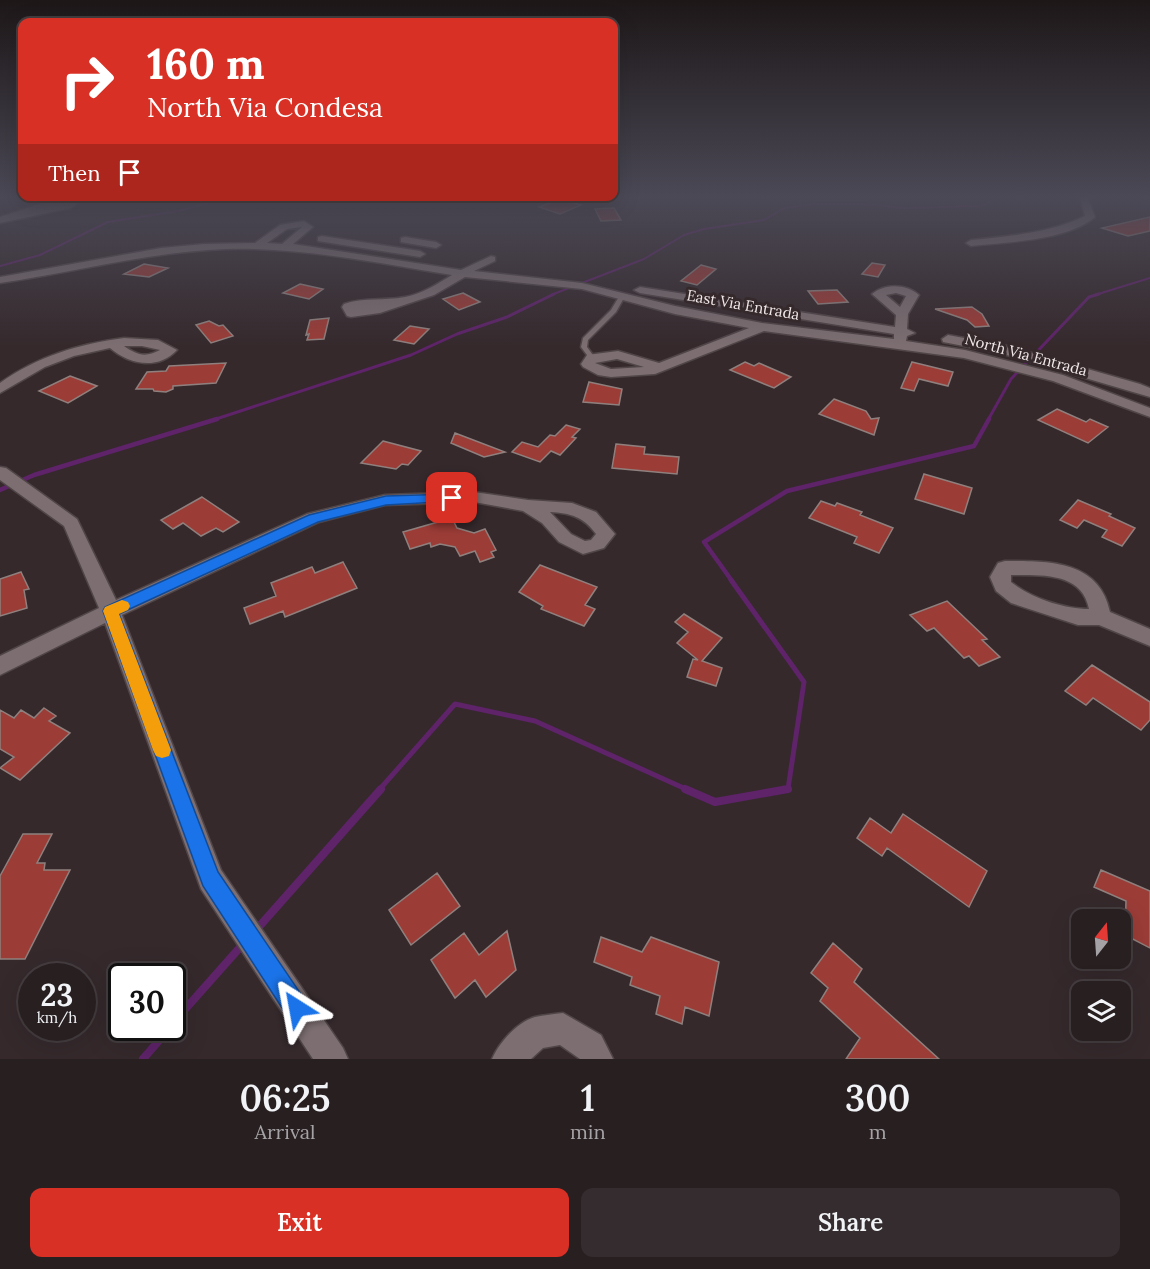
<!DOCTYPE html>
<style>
body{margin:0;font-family:Lora,serif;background:#342c2e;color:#f1f3f6;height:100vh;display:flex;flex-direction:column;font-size:22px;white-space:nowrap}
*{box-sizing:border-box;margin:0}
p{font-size:20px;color:#a5a2a5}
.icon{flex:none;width:33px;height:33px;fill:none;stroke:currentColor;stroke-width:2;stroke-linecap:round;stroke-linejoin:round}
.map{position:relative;height:1059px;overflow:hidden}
.details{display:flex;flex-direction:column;background:#281f21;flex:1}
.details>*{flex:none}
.guide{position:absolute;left:18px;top:18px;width:600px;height:183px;border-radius:12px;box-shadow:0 6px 24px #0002,0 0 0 2px #443d3f;background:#d93025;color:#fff;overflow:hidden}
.needle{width:39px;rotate:17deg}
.fabs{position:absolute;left:1071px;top:909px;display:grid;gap:12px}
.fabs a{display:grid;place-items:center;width:60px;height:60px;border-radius:12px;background:#281f21;box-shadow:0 6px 24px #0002,0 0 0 2px #443d3f;font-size:30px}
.speed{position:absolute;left:18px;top:963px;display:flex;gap:12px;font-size:30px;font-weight:700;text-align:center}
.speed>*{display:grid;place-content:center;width:78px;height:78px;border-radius:50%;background:#281f21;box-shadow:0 6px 24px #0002,0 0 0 2px #443d3f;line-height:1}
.speed small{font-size:15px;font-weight:400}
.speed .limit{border:3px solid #111;border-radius:9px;background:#fff;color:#111}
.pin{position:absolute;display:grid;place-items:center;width:51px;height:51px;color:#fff;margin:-26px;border-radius:12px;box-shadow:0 3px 9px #0006}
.me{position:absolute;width:66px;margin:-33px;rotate:326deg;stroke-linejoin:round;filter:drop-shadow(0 0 4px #0008)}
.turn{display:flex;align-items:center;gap:21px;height:126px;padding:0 30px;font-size:27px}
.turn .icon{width:78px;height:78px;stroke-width:2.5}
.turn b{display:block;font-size:42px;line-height:51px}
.then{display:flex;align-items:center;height:57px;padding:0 30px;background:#0003;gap:12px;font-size:22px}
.eta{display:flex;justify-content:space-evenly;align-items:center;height:102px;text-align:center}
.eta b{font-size:36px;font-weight:600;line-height:42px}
.primary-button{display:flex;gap:12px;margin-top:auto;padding:12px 30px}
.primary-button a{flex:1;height:69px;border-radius:12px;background:#d93025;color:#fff;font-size:24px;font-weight:600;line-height:69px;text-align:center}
.primary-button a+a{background:#342c2e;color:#f1f3f6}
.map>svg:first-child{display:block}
</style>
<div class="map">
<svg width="1150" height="1059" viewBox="0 0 1150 1059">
<rect width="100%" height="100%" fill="#35292c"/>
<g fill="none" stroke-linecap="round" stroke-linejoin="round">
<path stroke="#5e2369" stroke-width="2" d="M0,266L40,255L108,222L178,211L227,198
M551,295L644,259L684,235L704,229L764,220L784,208L814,204H863L905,208L978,206L989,203L987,198
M1095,295L1150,278"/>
<path stroke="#5e2369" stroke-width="3" d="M213,420L411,355L457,334L507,317L554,294
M988,420L1011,379L1089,297L1099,294"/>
<path stroke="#5e2369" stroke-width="4.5" d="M0,490L34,475L217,419
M732,581L704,542L787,491L974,446L989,419"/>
<path stroke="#5e2369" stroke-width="5" d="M731,580L804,682L788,789L782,790
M379,790L455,704L535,721L688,790"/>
<path stroke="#5e2369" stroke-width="8" d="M685,789L715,802L788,789
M257,929L381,789
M172,1024L243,944
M143,1059L170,1028"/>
</g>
<path fill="#9b3c37" stroke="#8f807e" stroke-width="1.5" d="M560,199L581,205L560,214L539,207Z
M614,208L621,220L601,221L595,209Z
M1150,217V231L1128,236L1102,228Z
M872,263L885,265L878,277L862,274Z
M144,264L168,268L149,277L124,274Z
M701,265L716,269L697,285L681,281Z
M300,284L323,289L309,299L283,293Z
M837,290L848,302L818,304L808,291Z
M463,293L480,302L459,310L443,299Z
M972,307L982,314L989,326L975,327L967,320L935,309Z
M329,318L324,339L307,340L309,334L306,335L310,320Z
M209,321L219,326L223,325L233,336L211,343L196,325Z
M410,326L429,329L414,344L394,340Z
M745,362L754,366L759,363L791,377L774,388L730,370Z
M912,362L953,372L948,386L919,379L914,391L901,388Z
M226,363L216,383L173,386V389L166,392L154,391L153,389H136L147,372L166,371L169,366Z
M70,376L97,386L68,403L39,391Z
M589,382L622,389L619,405L583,402Z
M834,399L866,411L871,419L879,418L874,435L819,414Z
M1057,409L1086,422L1090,419L1108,427L1088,443L1038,420Z
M566,425L580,429L572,437L576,438L560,455L551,451L540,462L512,452L522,442L538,447L550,435L555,436Z
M455,433L505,452L484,457L451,443Z
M383,441L421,451L408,465L402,464L396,469L361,463Z
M616,444L645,447L644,454L679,457L677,474L612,468Z
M924,474L972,488L964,514L915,499Z
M202,497L239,522L223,532L216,528L201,536L183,523L173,529L161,520Z
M1078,500L1111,514L1109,516L1135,528L1122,546L1102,537L1107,530L1084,520L1077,528L1060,520Z
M821,501L835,506L837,503L862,512L860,515L893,528L879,553L854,543L857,537L809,518Z
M452,518L457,528L474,533L485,529L496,550L491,552L494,557L480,562L475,551L460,556L455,547L440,544L431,547L430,543L410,549L403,532Z
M343,562L357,588L285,617L283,611L250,624L244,608L276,596L271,583L312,567L315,573Z
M540,565L597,587L585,605L595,609L584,626L541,609L543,606L519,592Z
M21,572L29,589L24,590L27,608L0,616V579Z
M947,601L987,639L982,640L1000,657L979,666L969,656L964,658L934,628L927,631L910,615Z
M684,614L722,638L702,661L722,668L716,686L687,677L693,659L698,660L677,643L688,632L675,622Z
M1092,665L1150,702V720L1141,730L1093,698L1086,705L1065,691Z
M44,708L56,716L49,721L70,733L20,780L0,768L14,757L0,749V710L14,718L21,710L34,718Z
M903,814L987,871L969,907L887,848L882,856L857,838L870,818L891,833Z
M23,834H52L37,863H45L44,870H70L25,959H0V876Z
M1101,870L1150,891V948L1125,935L1126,901L1094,887Z
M437,873L460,906L411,945L389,910Z
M507,931L516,970L486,997L475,980L455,998L431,960L464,933L479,955Z
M601,937L642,952L651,937L719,962L709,1016L685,1007L682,1024L656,1014L660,996L630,985L632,977L594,962Z
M833,943L862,969L854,982L939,1059H846L860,1038L820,1001L828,988L811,973Z"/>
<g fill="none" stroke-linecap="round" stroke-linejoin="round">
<g stroke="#504547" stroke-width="3">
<path id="service" d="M620,295L625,296L616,312L588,340L587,347L595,358L592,360L590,359L581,347L583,338L611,310Z"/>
</g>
<g stroke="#504547" stroke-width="3">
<path id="minor" d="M58,198L74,199L79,202L71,208L0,223V217Z
M1080,198H1088L1095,217C1067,241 1006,242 971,246L966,243L971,240C1010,236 1049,233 1085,216Z
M304,221L313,227L293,244L461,270L491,256L495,257V261L474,271L582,283L675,306L762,323L894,339V334L640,293L634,290L640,287L895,327L896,315L872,294C885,283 907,284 919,295L908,314L907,329L915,333L907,336L906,341L965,350L1063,375L1150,408V417L1053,381L964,358L764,331L655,374L611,377L598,375L583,367L581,364L587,355L618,351L659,363L749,328L675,314L582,289L465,277L434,295L380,313L351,317L347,316L342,307L344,304C364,297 384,301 405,297C422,294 437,284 452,275C377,263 302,247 226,249C149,252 75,272 0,283V277L161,248L204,244L255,243L280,225ZM302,227L282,244L267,243L287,229ZM896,293L906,296L900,307L886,295ZM617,359L644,367L611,369L595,363Z
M322,236L420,251L425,254L420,257L318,241V237Z
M405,237L436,242L441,245L436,248L401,242V238Z
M948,335L1007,346L1140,384L1150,388V397L1000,353L943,342L942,339Z
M124,338L158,340L177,350C157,371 129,364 110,348L74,356L45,367L0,393V383C38,356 79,344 124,338ZM124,346H142L160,350C145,358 137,355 124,346Z
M0,467L6,468L77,519L116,600L307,514L385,495L474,492L528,500L572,503L596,512L615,534L604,548L583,554L559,542L542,523L523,511L474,502L385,505L319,522L122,615L221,870L343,1048L348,1059H313L201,889L105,623L0,675V656L99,608L64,526L0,480ZM550,512C570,513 584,517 596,534L591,540L585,541L571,534Z
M1005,561C1049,561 1099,560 1110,612L1150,629V646L1099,625H1078L1011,603L996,591L990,577L998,563ZM1011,575C1041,575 1082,572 1089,609C1064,609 1031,598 1011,582Z
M563,1013L601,1035L613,1059H580L560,1045L543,1048L531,1059H492C499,1043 517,1022 535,1017C544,1015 554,1014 563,1013Z"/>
</g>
<use href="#service" fill="#7c6e71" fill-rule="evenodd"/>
<use href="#minor" fill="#7c6e71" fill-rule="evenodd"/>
</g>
<linearGradient id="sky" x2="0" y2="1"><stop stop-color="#1d1718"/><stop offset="0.57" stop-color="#4b4956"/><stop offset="1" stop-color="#4b4956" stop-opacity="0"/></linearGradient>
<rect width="1150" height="346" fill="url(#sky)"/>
<path fill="#1a73e8" stroke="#114b97" stroke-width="1.5" d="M452,494L458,498L456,501L386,505L318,522L119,614L218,872L305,1000L308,1008L305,1017L297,1020L288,1017L203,886L103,611L105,607L309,515L386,496Z"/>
<path fill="#f59e0b" d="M122,600L128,602L130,606L128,610L119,614L171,750L169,756L162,758L156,756L153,750L103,611L105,607Z"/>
<g text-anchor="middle" stroke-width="6" stroke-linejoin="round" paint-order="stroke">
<g font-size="15" fill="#f0e8e9" stroke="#35292c">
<text transform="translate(743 305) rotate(10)" y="5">East Via Entrada</text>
<text transform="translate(1026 355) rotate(15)" y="5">North Via Entrada</text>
</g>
</g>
</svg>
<div class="fabs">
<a><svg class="needle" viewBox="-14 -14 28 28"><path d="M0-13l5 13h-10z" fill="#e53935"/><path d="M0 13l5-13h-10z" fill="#a5a2a5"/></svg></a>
<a><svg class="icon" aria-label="layers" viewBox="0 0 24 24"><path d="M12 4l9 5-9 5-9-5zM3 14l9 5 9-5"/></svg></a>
</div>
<div class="speed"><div>23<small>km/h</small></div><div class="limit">30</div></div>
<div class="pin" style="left:452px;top:498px;background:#d93025"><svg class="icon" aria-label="arrive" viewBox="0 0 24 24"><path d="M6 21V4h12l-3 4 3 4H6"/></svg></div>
<svg class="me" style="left:297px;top:1008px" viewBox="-20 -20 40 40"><path d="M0-17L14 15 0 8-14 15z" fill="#1a73e8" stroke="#fff" stroke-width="4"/></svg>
<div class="guide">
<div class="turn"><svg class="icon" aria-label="right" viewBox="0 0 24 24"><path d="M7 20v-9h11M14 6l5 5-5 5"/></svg><div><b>160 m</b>North Via Condesa</div></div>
<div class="then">Then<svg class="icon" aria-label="arrive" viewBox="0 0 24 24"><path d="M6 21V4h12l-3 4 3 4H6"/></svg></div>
</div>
</div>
<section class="details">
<div class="eta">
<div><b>06:25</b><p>Arrival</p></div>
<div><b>1</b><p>min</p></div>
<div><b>300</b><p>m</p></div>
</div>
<div class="primary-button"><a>Exit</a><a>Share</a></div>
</section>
